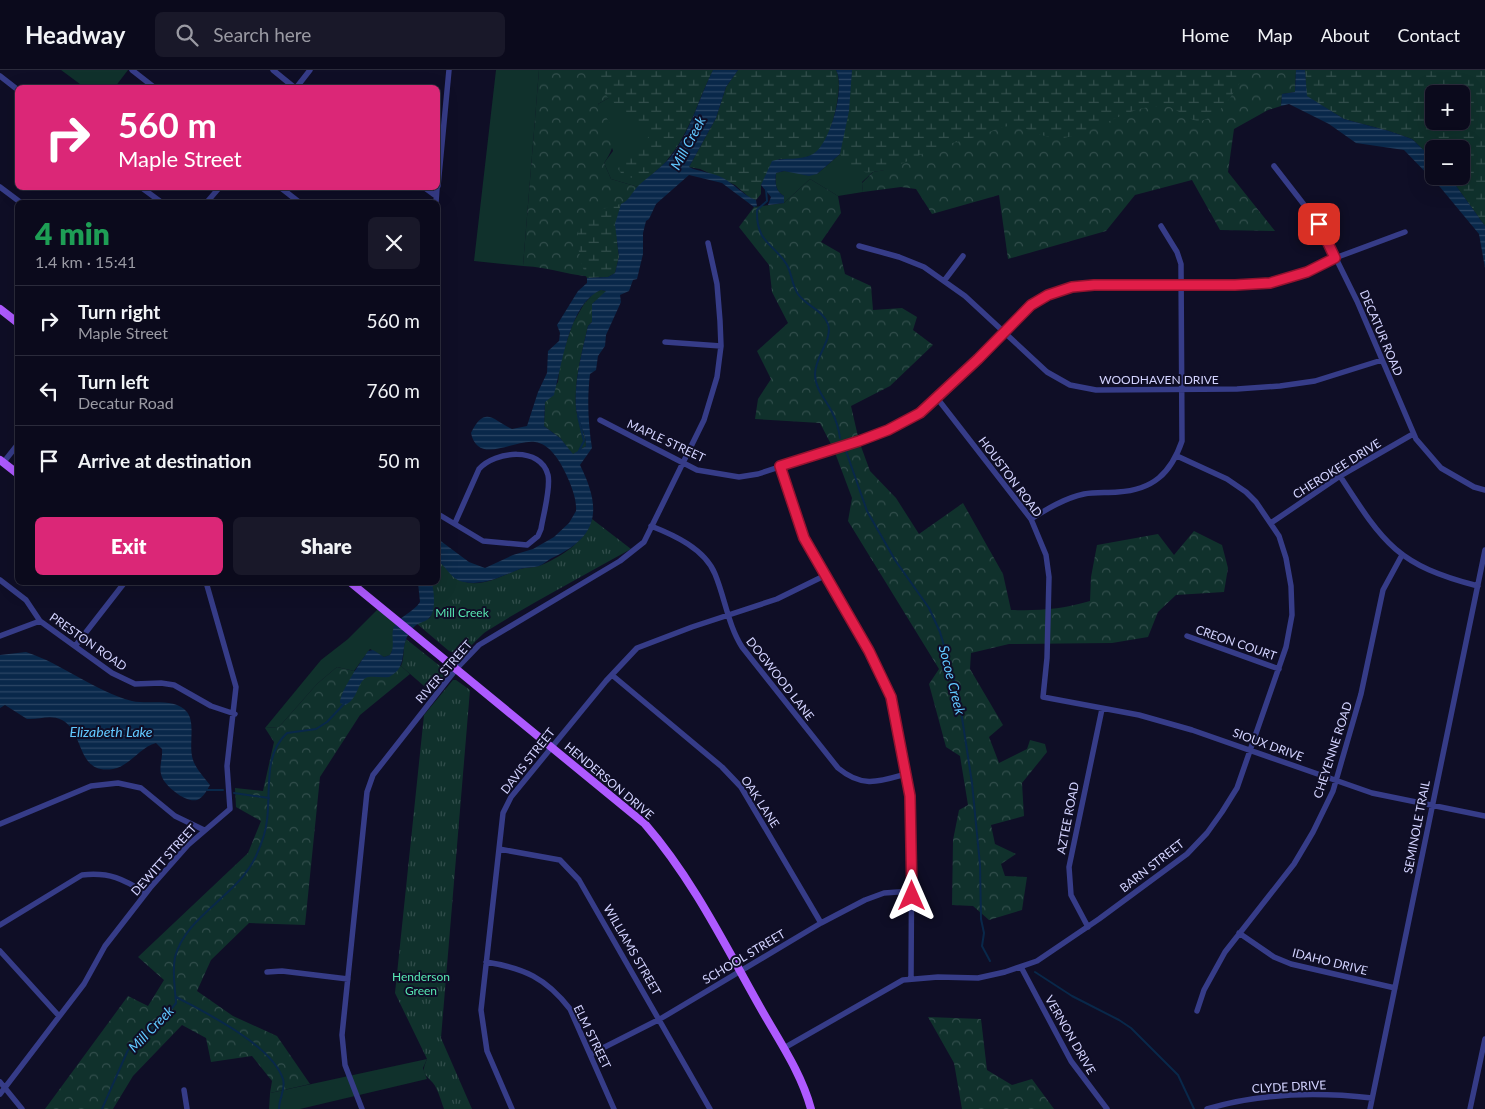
<!DOCTYPE html>
<meta charset="utf-8">
<style>
body{margin:0;font-family:Lato,sans-serif;background:#191829;color:#f1f3f6;height:100vh;display:flex;flex-direction:column;font-size:19px;white-space:nowrap}
*{box-sizing:border-box;margin:0}
p{font-size:16px;color:#9a9aa3}
.icon{flex:none;width:28px;height:28px;fill:none;stroke:currentColor;stroke-width:2;stroke-linecap:round;stroke-linejoin:round}
.map{position:relative;flex:1;overflow:hidden}
.panel{position:absolute;left:15px;top:130px;width:425px;height:385px;display:flex;flex-direction:column;background:#0b0a1c;border-radius:8px;box-shadow:0 5px 20px #0002,0 0 0 1px #2b2b3b}
.panel>*{flex:none}
.top-card{position:absolute;left:15px;top:15px;width:425px;height:105px;border-radius:8px;box-shadow:0 5px 20px #0002,0 0 0 1px #2b2b3b;background:#db2777;color:#fff;overflow:hidden}
.controls{position:absolute;left:1425px;top:15px;display:grid;gap:10px}
.controls a{display:grid;place-items:center;width:45px;height:45px;border-radius:8px;background:#0b0a1c;box-shadow:0 5px 20px #0002,0 0 0 1px #2b2b3b;font-size:25px}
.pin{position:absolute;display:grid;place-items:center;width:42px;height:42px;color:#fff;margin:-21px;border-radius:10px;box-shadow:0 2px 8px #0006}
.me{position:absolute;width:55px;margin:-28px;rotate:0deg;stroke-linejoin:round;filter:drop-shadow(0 0 4px #0008)}
.turn{display:flex;align-items:center;gap:18px;height:105px;padding:0 20px;font-size:22px}
.turn .icon{width:65px;height:65px;stroke-width:2.5}
.turn b{display:block;font-size:35px;line-height:42px}
.round{display:grid;place-items:center;flex:none;width:52px;height:52px;border-radius:8px;background:#191829}
.head{display:flex;align-items:center;justify-content:space-between;height:85px;padding:0 20px}
h1{font-size:30px;font-weight:800;line-height:38px;color:#1e9e55}
.primary-button{display:flex;gap:10px;margin-top:auto;padding:10px 20px}
.primary-button a{flex:1;height:58px;border-radius:8px;background:#db2777;color:#fff;font-size:20px;font-weight:800;line-height:58px;text-align:center}
.primary-button a+a{background:#191829;color:#f1f3f6}
ul{padding:0;list-style:none}
li{display:flex;align-items:center;gap:15px;height:70px;padding:0 20px;border-top:1px solid #2b2b3b}
li div{flex:1}
li b{display:block;font-size:19px}
li em{font-style:normal}
header{display:flex;align-items:center;gap:30px;box-sizing:border-box;height:70px;padding:0 25px;background:#0b0a1c;border-bottom:1px solid #2b2b3b}
header strong{font-size:24px}
nav{display:flex;gap:28px;margin-inline-start:auto;font-size:18px}
.search{width:350px;height:45px;background:#191829;display:flex;align-items:center;gap:12px;box-sizing:border-box;padding:0 18px;border-radius:8px;color:#9a9aa3;font-size:19px}
.map>svg:first-child{display:block}
</style>
<header>
<strong>Headway</strong>
<div class="search"><svg class="icon" aria-label="search" viewBox="0 0 24 24"><circle cx="10" cy="10" r="6"/><path d="M15 15l6 6"/></svg>Search here</div>
<nav><a>Home</a><a>Map</a><a>About</a><a>Contact</a></nav>
</header>
<div class="map">
<svg width="1485" height="1039" viewBox="0 0 1485 1039">
<defs>
<pattern id="forest-crowns" width="20" height="18" patternUnits="userSpaceOnUse" patternTransform="scale(1.25)"><rect width="20" height="18" fill="#10312c"/><path d="M2 6a3 3 0 1 1 6 0M12 15a3 3 0 1 1 6 0" fill="none" stroke="#324e4c"/></pattern>
<pattern id="wetland-marsh" width="20" height="14" patternUnits="userSpaceOnUse" patternTransform="scale(1.25)"><rect width="20" height="14" fill="#10312c"/><path d="M1 5h8M5 5V1M11 12h8M15 12V8" fill="none" stroke="#324e4c"/></pattern>
<pattern id="park-tufts" width="24" height="20" patternUnits="userSpaceOnUse" patternTransform="scale(1.25)"><rect width="24" height="20" fill="#10312c"/><path d="M3 7l-1-3M5 7V3M7 7l1-3M15 17l-1-3M17 17v-4M19 17l1-3" fill="none" stroke="#324e4c"/></pattern>
<pattern id="water-rules" width="6" height="5" patternUnits="userSpaceOnUse" patternTransform="scale(1.25)"><rect width="6" height="5" fill="#09284a"/><path d="M0 2.5h6" fill="none" stroke="#2c4665"/></pattern>
</defs>
<rect width="100%" height="100%" fill="#0f0e26"/>
<path fill="#10312c" d="M61,0H128L115,17H84Z
M496,0H539L523,196L474,191Z
M713,0L666,92L638,117L611,109L604,93L613,81L598,34L614,25Z
M852,0L894,83L862,112L863,122L838,126L810,109L784,133V126C775,121 775,112 776,103L784,101L817,104L840,84Z
M380,537L396,554C391,564 397,574 390,585L384,587L370,579L354,601L337,597L317,614L279,657L265,658L321,590L348,569Z
M427,989L423,998L427,1009L300,1039H269L270,1023Z"/>
<path fill="url(#forest-crowns)" d="M539,0H696L614,25L598,34C612,57 622,67 604,93L611,109L638,117L625,133L608,207C576,209 554,197 523,196Z
M870,0H1296L1295,22L1282,24L1281,36L1268,40L1234,59L1228,102L1275,161L1220,160L1192,110L1135,125L1106,161L1008,189L999,125L932,144L916,119L901,117L863,122L862,113L873,102L884,100Z
M810,109L838,126L841,143L821,172L840,183L845,204L871,216L873,240L902,238L917,247L913,260L933,275L890,316L851,336L859,371L870,401L896,428L919,464L963,433L1003,504L1011,540C1039,541 1063,539 1090,531L1091,507L1097,475L1158,464L1174,485L1194,461L1222,475L1228,498L1224,522L1176,525L1158,542L1148,567L1112,573L1009,574L971,583L970,599L1003,655L989,667L999,693L1027,679L1030,670L1045,674L1047,682L1022,713L1024,746L991,755L995,774L1016,784L1001,794L1005,806L1027,807L1022,840L989,850L973,836L952,835L953,770L959,740L968,735L960,686L946,677L929,614L939,599L848,451L852,428L834,380L820,353L755,349L758,329L771,309L757,281L788,253L772,222L769,195L739,157L754,137L784,133Z
M601,220L606,221L601,228L594,232L592,252L588,256C582,282 574,311 576,338C577,350 586,362 586,376L573,385L560,368L544,356L545,332L558,312L560,291L573,253L584,234L594,223Z
M401,596L410,604L360,645L320,707L305,855L249,853L211,890L197,921L233,946L277,966L310,1014L270,1023L272,1011L252,986L211,992L206,968L182,955L133,1006L113,1039H45L128,926L148,936L164,910L138,887L248,783L261,751L236,737L235,718L263,721L274,672L265,658L279,657L317,614L337,597L354,601Z
M928,947L981,949L987,1000L1012,1015L1032,1009L1054,1039H962L954,993Z"/>
<path fill="url(#wetland-marsh)" fill-rule="evenodd" d="M590,0H713C698,30 689,66 666,91C660,98 652,103 646,109L624,107L618,99C623,83 645,78 651,62L608,28Z
M738,0H836C845,14 831,69 819,80C808,90 792,90 779,89L761,115V124L756,130L750,128L735,115L700,99L689,97L716,48L726,17Z
M852,0H1249C1237,15 1224,44 1204,50C1190,55 1178,36 1163,36C1126,35 1098,63 1063,68C1043,71 1027,54 1008,56C996,58 983,65 972,68C958,72 944,74 931,80C912,88 871,114 850,96C846,93 843,88 840,84L849,41Z
M1305,0H1485V156L1449,106H1461V79H1434V90L1412,69L1389,61L1344,49L1306,26ZM1434,24H1461V51H1434Z
M621,134L615,154L619,187L615,203L608,207L587,208C581,195 574,169 580,155C585,144 610,136 621,134Z"/>
<path fill="url(#park-tufts)" d="M592,449L631,479C583,506 533,532 487,561C475,569 465,589 449,581L416,553L430,548L431,545L432,513L438,512V491C447,497 452,508 465,512C484,517 503,505 520,499C526,497 533,498 539,496C559,488 586,472 592,449Z
M406,569L445,600L447,605L432,623L401,596C405,587 402,579 406,569Z
M453,610H456L470,620L441,968L472,1039H444C441,1031 438,1019 433,1013C424,1003 421,1003 427,989L395,923L424,645Z"/>
<path fill="url(#water-rules)" fill-rule="evenodd" d="M713,0H738L726,17L716,48L689,97C699,102 712,102 723,108C734,114 744,126 756,130L757,136L754,137L722,113L689,105L656,134L649,149L646,151L643,163V184L637,209L633,210L629,221L620,225L621,232L606,265L605,276L598,286L596,300L590,304C587,329 588,352 592,378L580,395C602,439 599,467 552,488C548,490 544,494 539,496C533,498 526,497 520,499C502,506 485,516 464,512C451,510 447,497 438,491V469L469,492L485,498L513,485L533,479L554,467L569,453L576,441C577,429 571,415 566,404C560,391 550,374 535,372C514,369 478,396 471,363C485,334 494,351 512,359L527,356L538,322L547,303L548,281L559,271L560,263L557,255L578,221L587,213V208L608,207L615,203L619,187L615,154L621,134C628,132 633,121 639,115C648,107 659,99 668,90C690,64 698,30 713,0ZM601,220L606,221L592,234V252L588,256C582,282 574,311 576,338C577,350 586,362 586,376L573,384L560,368L544,356L545,332L554,325C562,296 569,233 601,220Z
M836,0H852L849,41L840,84L817,104L809,106L784,101L776,103C775,112 775,121 784,126V133L768,135L771,127L761,115L772,91C785,87 800,91 813,84C830,75 846,16 836,0Z
M1296,0H1305L1307,26L1344,49L1389,61L1412,69L1434,90V106H1449L1485,156V198L1479,164L1440,117L1404,80L1356,73L1329,54L1289,34L1281,36L1282,24L1295,22Z
M418,513H432C434,521 436,540 430,547C424,555 416,549 407,567C400,582 408,597 389,607C382,608 375,606 368,607C357,610 359,629 345,635L340,633C340,621 361,592 368,581L373,580L384,587L390,585C396,575 390,566 394,557C399,546 414,542 420,532Z
M26,582C63,594 94,621 132,631C149,635 175,627 187,642C196,654 188,675 193,690C196,699 204,707 210,715C207,720 203,728 197,730C186,733 166,717 162,707C158,698 163,689 162,679L156,673C140,677 130,696 113,699C76,705 85,662 62,650C50,644 39,650 27,649L5,635L0,638V585Z"/>
<g fill="none" stroke-linecap="round" stroke-linejoin="round">
<path stroke="#09284a" stroke-width="2" d="M766,119L767,131L757,140C756,174 774,173 787,195C792,204 792,216 798,224C806,236 823,240 828,254C833,270 815,286 815,304C815,319 826,330 832,342C836,350 839,360 840,368
M578,346L584,371L579,381
M846,381L867,441L895,490L929,538L940,562L959,628L972,713L980,795L981,849L984,863L982,876L990,891
M207,720H223
M234,723L269,728
M1035,902L1072,926L1119,950L1131,958L1178,1005L1194,1039
M176,927C206,943 272,975 283,1009C286,1019 279,1028 279,1039
M102,1039L128,980L163,949L176,933C175,918 172,902 175,887C186,845 238,826 256,786C261,775 266,762 267,750C271,720 263,685 287,663L316,659L327,652L344,634L343,632"/>
<path stroke="#363c88" stroke-width="5.5" d="M132,0L155,18
M273,0L295,18
M0,6L18,20
M296,18L310,0
M1274,96L1319,154L1357,231L1416,369L1441,398L1474,417L1485,420
M438,116L449,0
M0,117L20,132
M142,118L161,132
M281,118L299,132
M425,118L436,126
M207,132L219,118
M436,132L437,118
M859,176L899,187L924,197L965,226L1047,302L1070,315L1096,320L1237,319L1280,316L1315,311L1382,290
M944,211L963,186
M665,272L721,276
M937,328L1031,449L1046,485L1049,507L1047,588L1043,627L1139,645L1192,660L1372,723L1485,746
M600,350L697,400L739,407L758,404L859,371L920,343L978,289L1031,235L1048,225L1071,217L1093,215H1235L1270,213L1307,202L1335,188L1405,162
M3,393L18,374
M780,396L804,468L885,610L891,627L910,726L912,747L911,908
M1340,406C1384,474 1397,495 1478,516
M438,444L483,471L527,475L538,466L541,459C543,446 551,418 548,405C541,376 495,381 479,399L455,453
M1031,449C1047,439 1065,428 1084,424C1095,422 1106,423 1118,422C1153,420 1171,403 1182,371L1181,194L1177,182L1161,156
M1271,453L1340,406L1413,364
M651,456C674,465 705,479 715,504C725,528 728,555 742,577L838,698C862,718 878,712 906,704
M0,510L26,530L40,551L112,603L135,614L161,613L174,615L211,636L235,644
M0,566L40,551
M1187,566L1279,599
M76,575L125,512
M612,605L722,697L741,717L821,853
M0,754L91,716L118,713L141,718L175,746L204,760
M499,779L560,790L579,810L710,1039
M0,855L82,805C110,802 123,809 146,823
M1088,857L1071,825L1069,797L1102,639
M1239,863L1274,887L1291,894L1395,918
M0,881L59,946
M486,892C524,898 546,908 570,939L614,1039
M1021,897L1071,991L1107,1039
M267,902L282,901L348,909
M1197,941L1204,920L1225,882L1294,794L1313,762L1333,721L1361,624L1383,520L1402,485
M784,978L903,910L938,907L978,908L1005,902L1037,891L1099,849L1187,784L1207,763L1222,742L1237,718L1286,577L1292,545L1291,516L1286,488L1279,466L1256,432L1246,422L1227,409L1177,386
M591,984L660,949L821,853L865,830L884,823L912,821
M0,1012L22,1039
M184,1020L187,1039
M0,1024L84,914L105,876L150,818L188,775L230,739L227,696L236,617L206,512
M362,1039L345,995L342,965L367,722L373,705L457,598L479,575L620,491L644,472L704,350L717,307L721,276L720,251L717,214L708,173
M512,1039L487,981L481,940L503,743L511,727L606,611L637,578L692,557L777,529L826,505
M1207,1039C1260,1023 1318,1022 1372,1028
M1370,1039L1485,480
M1470,1039L1485,969"/>
<path stroke="#ae5aff" stroke-width="8" d="M0,239L18,253
M0,390L18,404
M350,512L645,754C692,808 725,875 760,937C779,971 801,1002 811,1039"/>
</g>
<g fill="none" stroke-linecap="round" stroke-linejoin="round">
<g stroke="#92132f" stroke-width="12">
<path id="route" d="M912,826L910,726L891,627L869,581L804,468L780,396L859,371L888,360L920,343L978,289L1031,235L1048,225L1072,217L1094,215H1235L1270,213L1307,202L1335,188L1319,154"/>
</g>
<use href="#route" stroke="#e11d48" stroke-width="9"/>
</g>
<g text-anchor="middle" stroke-width="4" stroke-linejoin="round" paint-order="stroke">
<g font-size="12" fill="#d3d3ff" stroke="#0f0e26">
<text transform="translate(1381 263) rotate(67)" y="4">DECATUR ROAD</text>
<text x="1159" y="314">WOODHAVEN DRIVE</text>
<text transform="translate(666 371) rotate(25)" y="4">MAPLE STREET</text>
<text transform="translate(1337 399) rotate(-32)" y="4">CHEROKEE DRIVE</text>
<text transform="translate(1010 407) rotate(53)" y="4">HOUSTON ROAD</text>
<text transform="translate(88 572) rotate(35)" y="4">PRESTON ROAD</text>
<text transform="translate(1236 573) rotate(19)" y="4">CREON COURT</text>
<text transform="translate(444 602) rotate(-49)" y="4">RIVER STREET</text>
<text transform="translate(780 609) rotate(52)" y="4">DOGWOOD LANE</text>
<text transform="translate(1268 675) rotate(20)" y="4">SIOUX DRIVE</text>
<text transform="translate(1333 680) rotate(-72)" y="4">CHEYENNE ROAD</text>
<text transform="translate(528 691) rotate(-52)" y="4">DAVIS STREET</text>
<text transform="translate(609 711) rotate(40)" y="4">HENDERSON DRIVE</text>
<text transform="translate(760 732) rotate(57)" y="4">OAK LANE</text>
<text transform="translate(1068 748) rotate(-79)" y="4">AZTEE ROAD</text>
<text transform="translate(1417 757) rotate(-79)" y="4">SEMINOLE TRAIL</text>
<text transform="translate(164 790) rotate(-48)" y="4">DEWITT STREET</text>
<text transform="translate(1152 796) rotate(-38)" y="4">BARN STREET</text>
<text transform="translate(632 880) rotate(60)" y="4">WILLIAMS STREET</text>
<text transform="translate(744 887) rotate(-31)" y="4">SCHOOL STREET</text>
<text transform="translate(1330 892) rotate(14)" y="4">IDAHO DRIVE</text>
<text transform="translate(1070 965) rotate(60)" y="4">VERNON DRIVE</text>
<text transform="translate(592 967) rotate(64)" y="4">ELM STREET</text>
<text transform="translate(1289 1017) rotate(-3)" y="4">CLYDE DRIVE</text>
</g>
<g font-size="12" fill="#57e7b2" stroke="#0f0e26">
<text x="462" y="547">Mill Creek</text>
<text x="421" y="911">Henderson<tspan x="421" dy="14">Green</tspan></text>
</g>
<g font-size="14" font-style="italic" fill="#61c8ff" stroke="#0f0e26">
<text transform="translate(688 73) rotate(-62)" y="5">Mill Creek</text>
<text transform="translate(952 610) rotate(76)" y="5">Socoe Creek</text>
<text x="111" y="667">Elizabeth Lake</text>
<text transform="translate(151 959) rotate(-46)" y="5">Mill Creek</text>
</g>
</g>
</svg>
<div class="controls">
<a>+</a>
<a>−</a>
</div>
<div class="pin" style="left:1319px;top:154px;background:#d93025"><svg class="icon" aria-label="arrive" viewBox="0 0 24 24"><path d="M6 21V4h12l-3 4 3 4H6"/></svg></div>
<svg class="me" style="left:912px;top:826px" viewBox="-20 -20 40 40"><path d="M0-17L14 15 0 8-14 15z" fill="#e11d48" stroke="#fff" stroke-width="4"/></svg>
<div class="top-card">
<div class="turn"><svg class="icon" aria-label="right" viewBox="0 0 24 24"><path d="M7 20v-9h11M14 6l5 5-5 5"/></svg><div><b>560 m</b>Maple Street</div></div>
</div>
<section class="panel">
<div class="head"><div><h1>4 min</h1><p>1.4 km · 15:41</p></div><a class="round"><svg class="icon" aria-label="close" viewBox="0 0 24 24"><path d="M6 6l12 12M18 6L6 18"/></svg></a></div>
<ul>
<li><svg class="icon" aria-label="right" viewBox="0 0 24 24"><path d="M7 20v-9h11M14 6l5 5-5 5"/></svg><div><b>Turn right</b><p>Maple Street</p></div><em>560 m</em></li>
<li><svg class="icon" aria-label="left" viewBox="0 0 24 24"><path d="M17 20v-9H6M10 6l-5 5 5 5"/></svg><div><b>Turn left</b><p>Decatur Road</p></div><em>760 m</em></li>
<li><svg class="icon" aria-label="arrive" viewBox="0 0 24 24"><path d="M6 21V4h12l-3 4 3 4H6"/></svg><div><b>Arrive at destination</b></div><em>50 m</em></li>
</ul>
<div class="primary-button"><a>Exit</a><a>Share</a></div>
</section>
</div>
